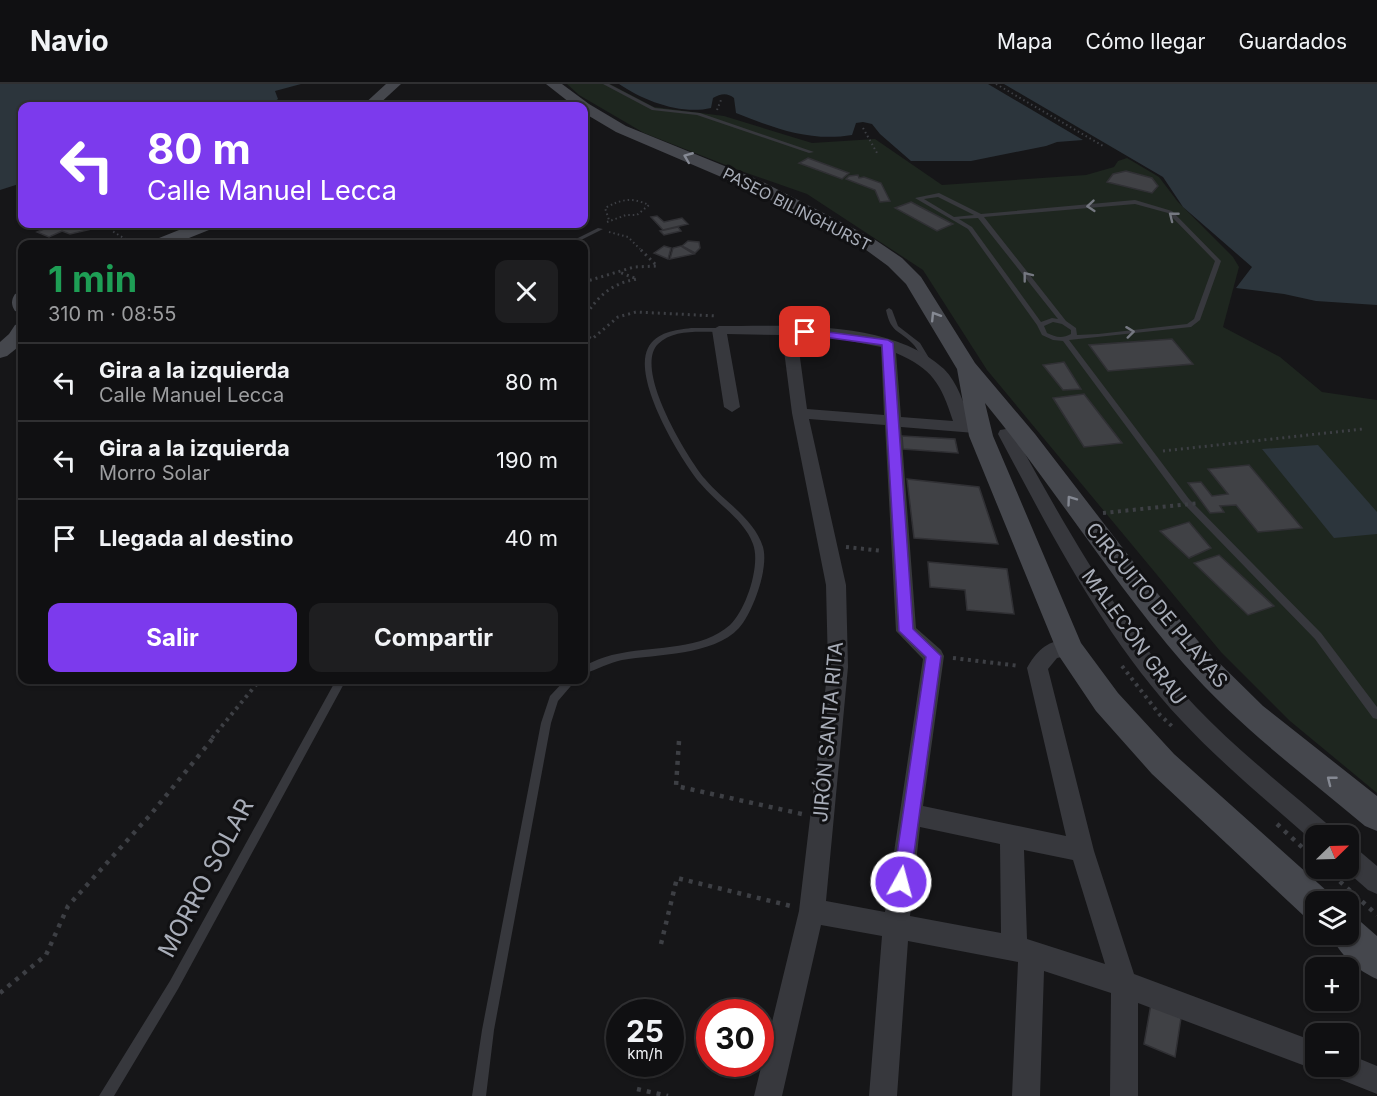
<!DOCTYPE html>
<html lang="es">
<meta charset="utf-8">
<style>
body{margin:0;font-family:Inter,sans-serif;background:#1e1e20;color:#f1f3f6;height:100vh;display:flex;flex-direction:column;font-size:22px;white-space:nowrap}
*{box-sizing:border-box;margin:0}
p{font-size:20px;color:#9c9d9f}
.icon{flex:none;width:33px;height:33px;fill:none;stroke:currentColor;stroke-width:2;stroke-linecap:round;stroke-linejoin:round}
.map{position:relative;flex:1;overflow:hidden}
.panel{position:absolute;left:18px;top:156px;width:570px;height:444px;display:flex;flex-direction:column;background:#101012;border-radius:12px;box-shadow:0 2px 4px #0004,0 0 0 2px #303032}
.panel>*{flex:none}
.top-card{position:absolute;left:18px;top:18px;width:570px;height:126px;border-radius:12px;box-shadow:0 2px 4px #0004,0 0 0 2px #303032;background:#7c3aed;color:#fff;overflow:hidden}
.needle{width:39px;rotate:67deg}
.tools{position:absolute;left:1305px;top:741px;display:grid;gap:12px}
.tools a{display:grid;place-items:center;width:54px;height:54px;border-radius:12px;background:#101012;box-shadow:0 2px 4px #0004,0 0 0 2px #303032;font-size:30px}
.speed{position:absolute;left:606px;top:915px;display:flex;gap:12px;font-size:30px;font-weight:700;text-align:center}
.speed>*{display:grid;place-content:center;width:78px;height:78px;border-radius:50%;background:#101012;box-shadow:0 2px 4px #0004,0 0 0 2px #303032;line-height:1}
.speed small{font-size:15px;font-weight:400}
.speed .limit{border:9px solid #d22;background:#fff;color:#111}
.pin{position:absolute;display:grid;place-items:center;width:51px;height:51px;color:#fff;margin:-26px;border-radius:12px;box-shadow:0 3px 9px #0006}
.me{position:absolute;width:66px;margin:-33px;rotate:7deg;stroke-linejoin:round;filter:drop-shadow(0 0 4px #0008)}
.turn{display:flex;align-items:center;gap:21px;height:126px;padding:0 30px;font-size:27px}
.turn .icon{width:78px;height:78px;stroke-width:2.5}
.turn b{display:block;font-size:42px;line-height:51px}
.round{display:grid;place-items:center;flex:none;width:63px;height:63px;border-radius:12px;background:#1e1e20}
.headline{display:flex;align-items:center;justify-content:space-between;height:102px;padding:0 30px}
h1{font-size:36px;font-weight:700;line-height:45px;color:#1e9e55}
.primary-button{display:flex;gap:12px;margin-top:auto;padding:12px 30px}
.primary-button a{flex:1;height:69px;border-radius:12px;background:#7c3aed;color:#fff;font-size:24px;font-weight:700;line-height:69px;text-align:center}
.primary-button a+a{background:#1e1e20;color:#f1f3f6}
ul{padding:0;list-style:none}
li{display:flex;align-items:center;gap:18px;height:78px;padding:0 30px;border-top:2px solid #303032}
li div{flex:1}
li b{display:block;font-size:22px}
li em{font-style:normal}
header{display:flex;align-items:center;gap:36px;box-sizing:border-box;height:84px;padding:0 30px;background:#101012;border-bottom:2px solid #303032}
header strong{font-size:28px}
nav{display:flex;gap:33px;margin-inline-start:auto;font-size:21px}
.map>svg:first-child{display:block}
</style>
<header>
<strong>Navio</strong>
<nav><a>Mapa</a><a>Cómo llegar</a><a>Guardados</a></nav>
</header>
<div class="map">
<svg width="1377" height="1012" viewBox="0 0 1377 1012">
<rect width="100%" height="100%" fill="#161618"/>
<path fill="#1e261f" d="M567,0H610L654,23L724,32L812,59L875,55L942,101L1086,91L1114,83L1118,77L1127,74L1159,93L1178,118L1233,173L1239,183L1223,243L1280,273L1322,308L1377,316V709L1290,637L1221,568L987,286L923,186L807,110L741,87L644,49L579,11Z"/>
<path fill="#2c353c" d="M0,0H301L275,7L278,15L273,19L276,22H22V99L0,106Z
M619,0H988L1083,56L1057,58L1046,62L971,77H911L880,50L872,40L863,38L856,39L852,51C810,58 774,44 736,29L734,14C727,8 720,10 713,14L711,24C681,31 644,17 619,0Z
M1004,0H1377V221L1316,217L1284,210L1236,204L1252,183L1183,123L1163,93Z
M1318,361L1377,428V450L1334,454L1262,365Z"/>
<path fill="#404145" stroke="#303034" stroke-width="1.5" d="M808,74L849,89L842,95L799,79Z
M1126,87L1152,94L1158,102L1152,109L1107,98L1113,90Z
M858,91L859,94L864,93L881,99L890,117L880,118L875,106L846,95L849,92Z
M911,118L953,140L937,147L895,124Z
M657,132L664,138L682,134L688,140L663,146L651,133Z
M50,140H102L105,142L70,150L62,147L49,153L37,148L51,142Z
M678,143L681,147L664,151L660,147Z
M688,157L699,158L700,164L695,169L682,162Z
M664,162L671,164L668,175L654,169Z
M681,162L694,170L670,175L673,164Z
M1172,255L1193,280L1108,287L1089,261Z
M1064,278L1081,305L1063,306L1043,281Z
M1084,310L1122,359L1084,363L1053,314Z
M902,352L955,355L958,369L903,365Z
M1249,381L1302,444L1258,448L1236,421L1220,422L1224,428L1210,429L1188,399L1201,398L1212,412L1228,410L1208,385Z
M907,395L979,403L998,460L914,454Z
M1189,438L1211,464L1189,474L1160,447Z
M1219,471L1274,522L1248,531L1194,479Z
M928,478L1007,485L1014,530L967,526L965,506L930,503Z
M1151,920L1181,934L1175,973L1144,960Z"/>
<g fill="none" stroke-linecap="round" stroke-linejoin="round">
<path stroke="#3d3f44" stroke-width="2" stroke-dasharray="1.5 3" stroke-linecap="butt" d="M996,0L1105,63
M717,26L721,16
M863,44L877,69
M607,138L626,131H637L649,121C631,113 622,115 605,124L609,136
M109,140L112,147L134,160
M609,148L628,153L640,165"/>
<path stroke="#3d3f44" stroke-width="3" stroke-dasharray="2 4" stroke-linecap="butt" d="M584,198L634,183L657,182L639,164
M584,235C596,213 612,199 637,195L619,188
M584,250L592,255L618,233L636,228L717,232
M1163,367L1363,345"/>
<path stroke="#3d3f44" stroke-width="4" stroke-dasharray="3 4.5" stroke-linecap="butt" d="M846,463L883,467
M953,574L1020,582
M1122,582L1160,631L1175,645
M212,654L260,596"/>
<path stroke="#3d3f44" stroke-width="4.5" stroke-dasharray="4 6" stroke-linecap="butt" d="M679,657L676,702L802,730
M1277,740L1316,776
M1325,784L1377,831
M661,860L677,794L791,822
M0,909L46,871L68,822L151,730L214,653
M637,1005L668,1012"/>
<path fill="#37383d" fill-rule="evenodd" d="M603,0H609L655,24L700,29L814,68L809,69L697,31L652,26Z
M939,109L981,130L1135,116L1172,127L1220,176L1221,177L1200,236L1191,243L1069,256L1189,415L1321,549L1377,623V635L1373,634L1315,555L1183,419L1063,257L1053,256L1042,251L1037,241L968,145L915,114ZM938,113L974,131L954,133L924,115ZM1135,120L1168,129L1215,177L1194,235L1187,240L1098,250L1077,251L1076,244L1066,237L984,133ZM978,134L1058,235L1052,234L1041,238L972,143L959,135ZM1053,238L1062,240L1071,246V250C1062,255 1055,253 1047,249L1044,242Z
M598,144L603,145L573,160H566Z
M889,224L892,226L898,242L920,259L932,279L931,281H925C921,273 918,265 912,259C898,245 891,249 886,226Z
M691,244H719L722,246L719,248C700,248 673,245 658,260C633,285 687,373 705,395C723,417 754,434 763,463C769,484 753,528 739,544C713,572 657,570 622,576C609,579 597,585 584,590V582C596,576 608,571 622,569C657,562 702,566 730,541C746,526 761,481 753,460C744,435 717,420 700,399C680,375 632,295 648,264C656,248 676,246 691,244Z
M336,596H346L178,905L114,1012H99L170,897Z
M565,596H576L558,617L551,639L494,946L486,1012H472L482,946L541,639L550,612Z"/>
<path fill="#37383d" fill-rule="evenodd" d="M719,242C788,242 891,235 944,285C958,299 964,320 970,338L981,340L983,344L981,348L975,349L901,343L916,544L941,566L944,572L923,722L1066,752L1027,584C1037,565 1053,551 1076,558L1079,564L1076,570L1057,574L1048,585L1094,767L1134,890L1316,958V982H1325L1316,986L1138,919V1012H1110L1111,909L1044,887L1040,1012H1012L1018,878L908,857L897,1012H869L882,852L821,841L782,1012H754L799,827L828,583L826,501L792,329L782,251L727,250L740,323L732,328L724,323L712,246ZM797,252L835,254L881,263L884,331L807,325ZM896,269C933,285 941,300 953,337L901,333ZM809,335L885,341L896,547L923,575L885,828L826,817L848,583L846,501ZM920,743L1000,760L1001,849L910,832ZM1024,766L1073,776L1105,880L1027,855Z
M1006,345L1012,346L1014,350C1067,445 1121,543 1196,623C1238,667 1287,705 1332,744L1336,752H1316V760C1270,719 1223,681 1182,637C1104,554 1051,449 998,350L1000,346Z
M1348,762L1357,765L1377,782V810L1368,806L1343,784H1348Z
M1348,970L1377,982V1010L1332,992L1328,982H1348Z"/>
<path fill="#45474d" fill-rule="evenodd" d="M386,0H401L377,22H362Z
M546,0H562L589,20L626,42L759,96L874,155L902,174L921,193L975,279L1035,350L1158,510L1204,564L1263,622L1377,712V747L1365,742C1303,690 1237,641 1183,579C1112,497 1054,403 985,319L993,352L1081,559L1118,609L1174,670L1328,808L1332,818H1316V837L1304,832L1152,690L1096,627L1059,572L969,352L957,285L906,200L888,182L862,163L747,104L616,48L584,29V22H574Z
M194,140H217L214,144L174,160H151L154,156Z
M22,208V229L15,227C11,221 11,216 15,210Z
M22,239V260L7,272L0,274V258L9,250L15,241Z
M1348,833L1361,838L1377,852V895C1358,887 1339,870 1330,850H1348Z"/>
<path stroke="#3d3f44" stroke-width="4" stroke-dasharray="3 4.5" stroke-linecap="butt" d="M1103,429L1199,419"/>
</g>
<defs><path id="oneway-chevron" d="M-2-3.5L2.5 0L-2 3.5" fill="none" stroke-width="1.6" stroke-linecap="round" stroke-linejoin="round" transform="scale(1.5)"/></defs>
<g stroke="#858993">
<use href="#oneway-chevron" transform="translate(688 73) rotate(-158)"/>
<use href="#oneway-chevron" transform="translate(935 232) rotate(-122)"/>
<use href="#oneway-chevron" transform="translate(1071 416) rotate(-126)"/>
<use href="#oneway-chevron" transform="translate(1331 696) rotate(-142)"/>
</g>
<g stroke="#757881">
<use href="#oneway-chevron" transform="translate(1091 122) rotate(175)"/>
<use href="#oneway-chevron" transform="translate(1173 132) rotate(-142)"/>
<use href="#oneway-chevron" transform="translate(1027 192) rotate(-128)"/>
<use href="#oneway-chevron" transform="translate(1130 248) rotate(-7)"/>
</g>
<path fill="#7c3aed" stroke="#51269a" stroke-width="1.5" d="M805,245L888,256L893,259L913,545L941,572L910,798L908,803L901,806L895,803L893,798L926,573L899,547L882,261L802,250V246Z"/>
<g text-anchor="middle" stroke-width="6" stroke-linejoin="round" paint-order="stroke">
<g font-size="16" fill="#a8adb8" stroke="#111113">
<text transform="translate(797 125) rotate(27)" y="6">PASEO BILINGHURST</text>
</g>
<g font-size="20" fill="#a8adb8" stroke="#111113">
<text transform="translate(1157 521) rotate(50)" y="7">CIRCUITO DE PLAYAS</text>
<text transform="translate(1134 553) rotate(54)" y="7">MALECÓN GRAU</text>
<text transform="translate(828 648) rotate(-85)" y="7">JIRÓN SANTA RITA</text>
</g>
<g font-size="24" fill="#a8adb8" stroke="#111113">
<text transform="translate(206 794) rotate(-62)" y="8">MORRO SOLAR</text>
</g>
</g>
</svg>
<div class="tools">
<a><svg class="needle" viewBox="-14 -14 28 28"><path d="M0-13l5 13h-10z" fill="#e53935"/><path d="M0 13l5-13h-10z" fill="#9c9d9f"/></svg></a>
<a><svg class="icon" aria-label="layers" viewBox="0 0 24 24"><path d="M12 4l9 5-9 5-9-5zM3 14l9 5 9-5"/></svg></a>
<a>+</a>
<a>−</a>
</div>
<div class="speed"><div>25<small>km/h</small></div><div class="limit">30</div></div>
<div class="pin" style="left:805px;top:248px;background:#d93025"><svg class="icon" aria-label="arrive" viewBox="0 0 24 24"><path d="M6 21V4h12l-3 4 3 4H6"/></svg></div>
<svg class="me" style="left:901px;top:798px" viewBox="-20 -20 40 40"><circle r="17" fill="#7c3aed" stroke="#fff" stroke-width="3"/><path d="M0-11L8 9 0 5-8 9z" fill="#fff"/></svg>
<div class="top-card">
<div class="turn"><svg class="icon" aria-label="left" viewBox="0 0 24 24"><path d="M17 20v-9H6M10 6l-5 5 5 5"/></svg><div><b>80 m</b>Calle Manuel Lecca</div></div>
</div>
<section class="panel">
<div class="headline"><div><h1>1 min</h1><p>310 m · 08:55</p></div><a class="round"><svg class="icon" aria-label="close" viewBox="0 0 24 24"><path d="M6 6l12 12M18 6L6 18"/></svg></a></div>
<ul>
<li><svg class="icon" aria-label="left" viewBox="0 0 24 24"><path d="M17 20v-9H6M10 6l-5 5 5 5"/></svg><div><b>Gira a la izquierda</b><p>Calle Manuel Lecca</p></div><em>80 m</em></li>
<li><svg class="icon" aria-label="left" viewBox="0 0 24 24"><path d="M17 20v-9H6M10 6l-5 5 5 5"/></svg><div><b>Gira a la izquierda</b><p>Morro Solar</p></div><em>190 m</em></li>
<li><svg class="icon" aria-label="arrive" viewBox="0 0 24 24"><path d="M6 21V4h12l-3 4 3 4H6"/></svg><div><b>Llegada al destino</b></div><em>40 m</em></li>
</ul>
<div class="primary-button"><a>Salir</a><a>Compartir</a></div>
</section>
</div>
